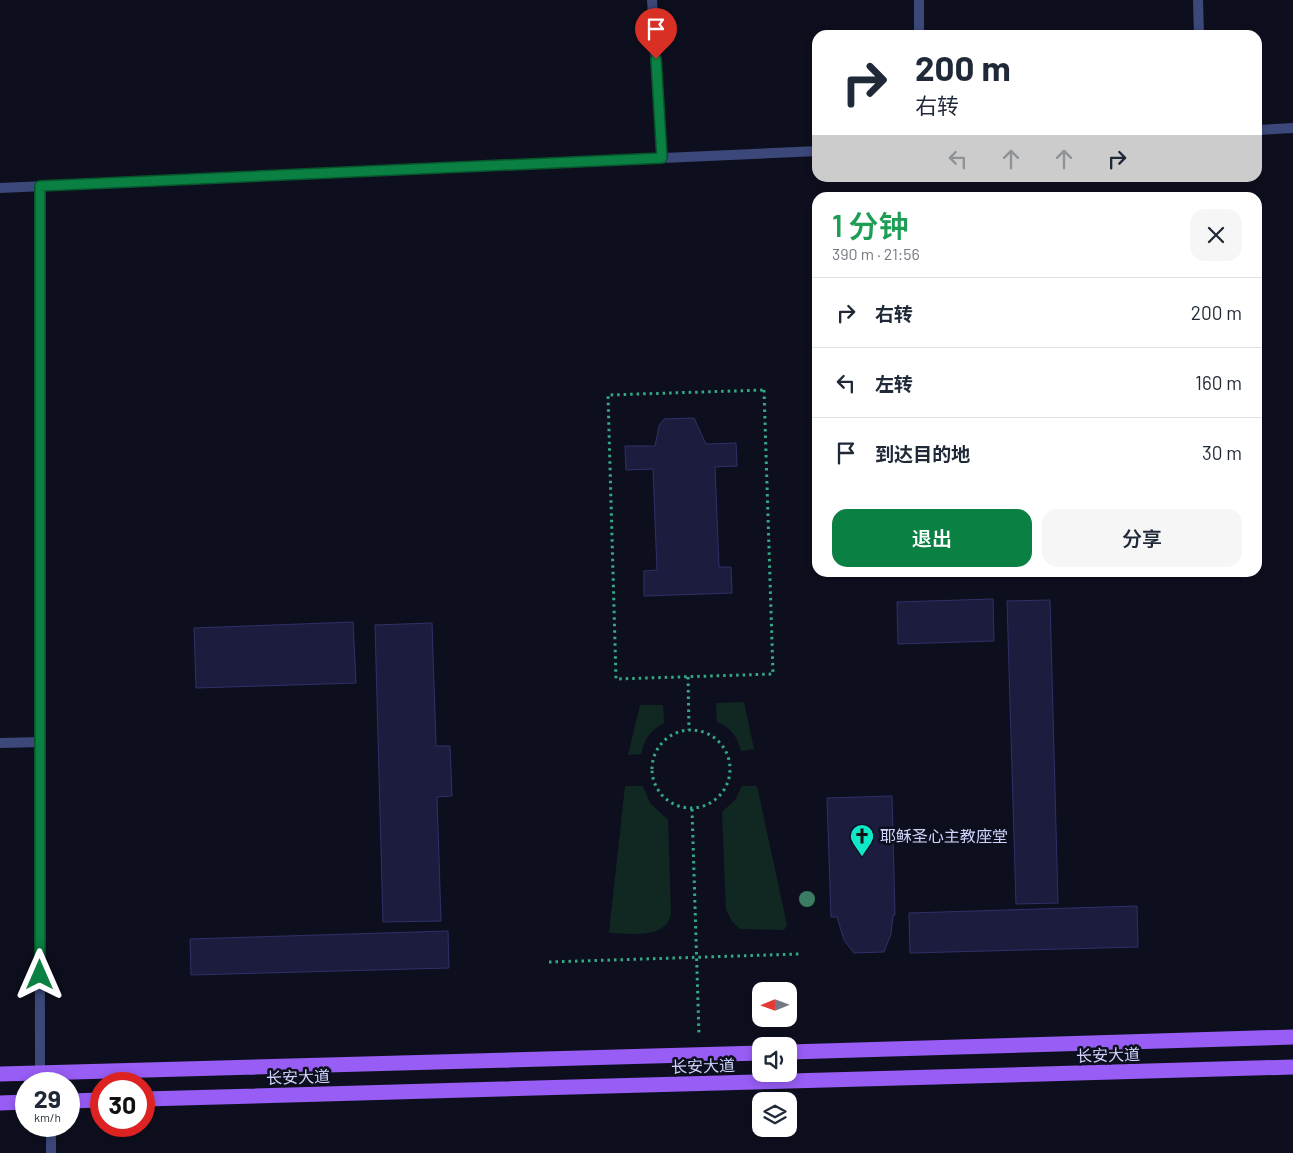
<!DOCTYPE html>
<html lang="zh">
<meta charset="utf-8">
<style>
body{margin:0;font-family:Barlow,"Noto Sans SC",sans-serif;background:#f6f6f7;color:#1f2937;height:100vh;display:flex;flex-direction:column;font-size:19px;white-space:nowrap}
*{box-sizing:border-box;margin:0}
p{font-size:16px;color:#747a83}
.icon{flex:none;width:28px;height:28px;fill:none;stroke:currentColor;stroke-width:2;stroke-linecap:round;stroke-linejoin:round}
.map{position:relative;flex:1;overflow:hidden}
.panel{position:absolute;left:812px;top:192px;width:450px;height:385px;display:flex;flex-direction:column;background:#fff;border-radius:15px;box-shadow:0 2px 8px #0003}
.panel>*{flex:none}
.guide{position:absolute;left:812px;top:30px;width:450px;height:152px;border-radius:15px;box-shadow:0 2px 8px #0003;background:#fff;color:#1f2937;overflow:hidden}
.needle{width:32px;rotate:269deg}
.controls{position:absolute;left:752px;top:982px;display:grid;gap:10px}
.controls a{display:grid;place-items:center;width:45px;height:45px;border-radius:10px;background:#fff;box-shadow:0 2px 8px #0003;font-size:25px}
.speed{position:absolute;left:15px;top:1072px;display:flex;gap:10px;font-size:25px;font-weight:700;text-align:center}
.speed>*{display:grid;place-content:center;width:65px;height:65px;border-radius:50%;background:#fff;box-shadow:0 2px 8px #0003;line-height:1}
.speed small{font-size:12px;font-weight:400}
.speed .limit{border:8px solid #d22;background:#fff;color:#111}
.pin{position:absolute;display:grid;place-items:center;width:42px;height:42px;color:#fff;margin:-51px -21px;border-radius:50% 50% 50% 0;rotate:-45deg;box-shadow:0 0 5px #0007}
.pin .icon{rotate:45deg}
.me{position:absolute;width:55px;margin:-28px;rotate:0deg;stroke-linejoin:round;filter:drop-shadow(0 0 4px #0008)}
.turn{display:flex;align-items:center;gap:18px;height:105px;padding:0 20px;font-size:22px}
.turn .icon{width:65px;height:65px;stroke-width:2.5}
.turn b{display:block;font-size:35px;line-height:42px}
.lanes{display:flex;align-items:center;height:48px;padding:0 20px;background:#0003;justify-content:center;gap:25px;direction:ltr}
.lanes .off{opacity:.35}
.round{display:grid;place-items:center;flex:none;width:52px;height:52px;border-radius:15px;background:#f6f6f7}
.summary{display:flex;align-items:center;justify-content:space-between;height:85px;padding:0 20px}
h1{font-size:30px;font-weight:600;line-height:38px;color:#1e9e55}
.action{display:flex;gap:10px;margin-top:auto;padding:10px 20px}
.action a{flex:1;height:58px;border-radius:15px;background:#0b8043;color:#fff;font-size:20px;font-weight:600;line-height:58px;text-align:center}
.action a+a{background:#f6f6f7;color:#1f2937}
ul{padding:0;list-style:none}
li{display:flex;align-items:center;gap:15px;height:70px;padding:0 20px;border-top:1px solid #e0e1e3}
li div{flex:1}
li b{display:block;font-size:19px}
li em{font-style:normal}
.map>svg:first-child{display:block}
</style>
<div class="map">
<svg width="1293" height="1153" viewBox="0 0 1293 1153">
<rect width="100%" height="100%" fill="#0e0f1e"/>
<path fill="#112822" d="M744,702L754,749L741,751C737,736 731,728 717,722L716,703Z
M640,705H663L664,723C651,729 644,740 641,754L628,755Z
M625,786H643L650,803L668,820L671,915C664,940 629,933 609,933Z
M742,786H757L787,925L784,930L740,929L732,921L726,910L722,812L735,800Z"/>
<path fill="#1b1c3e" stroke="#2f3168" d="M694,418L706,444L736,443L737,466L715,467L719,567H731L732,593L644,596V571L657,570L653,469L626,470L625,446H655L659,426L664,419Z
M993,599L994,641L898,644L897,602Z
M1050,600L1058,903L1016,904L1007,601Z
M353,622L356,683L196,688L194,628Z
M432,623L436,746H450L452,796L437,797L441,921L383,922L375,625Z
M892,796L895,915H893L891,934L884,952L854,953L844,940L837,917H831L827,798Z
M1137,906L1138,947L910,953L909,913Z
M448,931L449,968L191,975L190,939Z"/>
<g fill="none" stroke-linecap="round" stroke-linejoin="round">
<path stroke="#35a986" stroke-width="3" stroke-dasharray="2.5 4" stroke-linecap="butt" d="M764,390L773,674L616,679L608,395Z
M688,677L689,730
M652 769a39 39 0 1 1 78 0a39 39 0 1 1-78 0Z
M692,809L699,1035
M549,962L799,954"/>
<path stroke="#3c487a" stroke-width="10" d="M652,0L662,158
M919,0V35
M1198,0L1199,35
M0,743L40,742"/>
<path stroke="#3c487a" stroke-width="10" d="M1258,130L1293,128
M39,186L40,1072
M0,188L818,151
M51,1126V1153"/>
<path stroke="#975df4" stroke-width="15" d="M789,1052L1293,1037
M0,1074L761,1053
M144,1099L1293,1067
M69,1101L101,1100
M0,1103L26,1102"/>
</g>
<circle fill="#3b7c63" cx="807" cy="899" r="8"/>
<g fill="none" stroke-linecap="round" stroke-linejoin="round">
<g stroke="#07532c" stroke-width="12">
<path id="route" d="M40,975V186L662,158L656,59"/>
</g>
<use href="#route" stroke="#0b8043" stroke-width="9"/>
</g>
<defs>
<g id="church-pin" transform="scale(1.25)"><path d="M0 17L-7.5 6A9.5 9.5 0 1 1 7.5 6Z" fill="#0fe7c9" stroke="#0e0f1e"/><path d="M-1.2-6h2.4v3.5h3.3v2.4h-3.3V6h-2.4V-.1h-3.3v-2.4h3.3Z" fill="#111"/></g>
</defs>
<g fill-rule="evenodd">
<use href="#church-pin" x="862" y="836"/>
</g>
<g text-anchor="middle" stroke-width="5" stroke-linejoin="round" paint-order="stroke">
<g font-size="16" fill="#ced4fc" stroke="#0e0f1e" text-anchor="start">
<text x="880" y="842">耶稣圣心主教座堂</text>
</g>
<g font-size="16" fill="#ced4fc" stroke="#0e0f1e">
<text transform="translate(1108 1055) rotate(-2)" y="6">长安大道</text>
<text transform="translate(703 1066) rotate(-2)" y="6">长安大道</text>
<text transform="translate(298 1077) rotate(-2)" y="6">长安大道</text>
</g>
</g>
</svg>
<div class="controls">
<a><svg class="needle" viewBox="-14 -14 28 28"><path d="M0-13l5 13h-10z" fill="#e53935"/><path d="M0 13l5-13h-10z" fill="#747a83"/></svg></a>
<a><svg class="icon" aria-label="sound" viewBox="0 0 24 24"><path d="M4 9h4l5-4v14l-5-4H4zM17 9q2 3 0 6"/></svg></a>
<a><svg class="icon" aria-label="layers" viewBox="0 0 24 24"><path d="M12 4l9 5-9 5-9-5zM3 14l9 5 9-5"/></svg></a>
</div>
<div class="speed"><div>29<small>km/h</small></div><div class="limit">30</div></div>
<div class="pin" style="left:656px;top:59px;background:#d93025"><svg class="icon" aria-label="arrive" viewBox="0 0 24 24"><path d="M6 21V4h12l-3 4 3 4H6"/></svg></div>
<svg class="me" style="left:40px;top:975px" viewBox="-20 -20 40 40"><path d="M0-17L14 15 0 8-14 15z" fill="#0b8043" stroke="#fff" stroke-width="4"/></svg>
<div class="guide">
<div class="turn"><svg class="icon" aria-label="right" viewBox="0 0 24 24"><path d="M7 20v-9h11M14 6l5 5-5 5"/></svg><div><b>200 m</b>右转</div></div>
<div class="lanes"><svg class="icon off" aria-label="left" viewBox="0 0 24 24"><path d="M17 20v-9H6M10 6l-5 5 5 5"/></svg><svg class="icon off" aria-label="ahead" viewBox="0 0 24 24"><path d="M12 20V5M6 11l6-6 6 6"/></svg><svg class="icon off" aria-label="ahead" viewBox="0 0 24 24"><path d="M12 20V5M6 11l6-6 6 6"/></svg><svg class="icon" aria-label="right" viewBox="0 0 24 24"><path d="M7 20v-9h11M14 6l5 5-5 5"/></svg></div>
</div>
<section class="panel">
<div class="summary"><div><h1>1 分钟</h1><p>390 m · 21:56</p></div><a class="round"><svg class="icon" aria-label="close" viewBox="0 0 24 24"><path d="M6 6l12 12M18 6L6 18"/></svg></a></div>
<ul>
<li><svg class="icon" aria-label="right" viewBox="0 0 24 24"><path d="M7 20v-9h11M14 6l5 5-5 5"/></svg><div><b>右转</b></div><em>200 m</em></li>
<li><svg class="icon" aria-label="left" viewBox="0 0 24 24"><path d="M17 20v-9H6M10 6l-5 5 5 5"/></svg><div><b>左转</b></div><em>160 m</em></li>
<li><svg class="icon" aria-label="arrive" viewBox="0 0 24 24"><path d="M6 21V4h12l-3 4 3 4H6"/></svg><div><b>到达目的地</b></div><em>30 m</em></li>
</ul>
<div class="action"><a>退出</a><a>分享</a></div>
</section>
</div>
